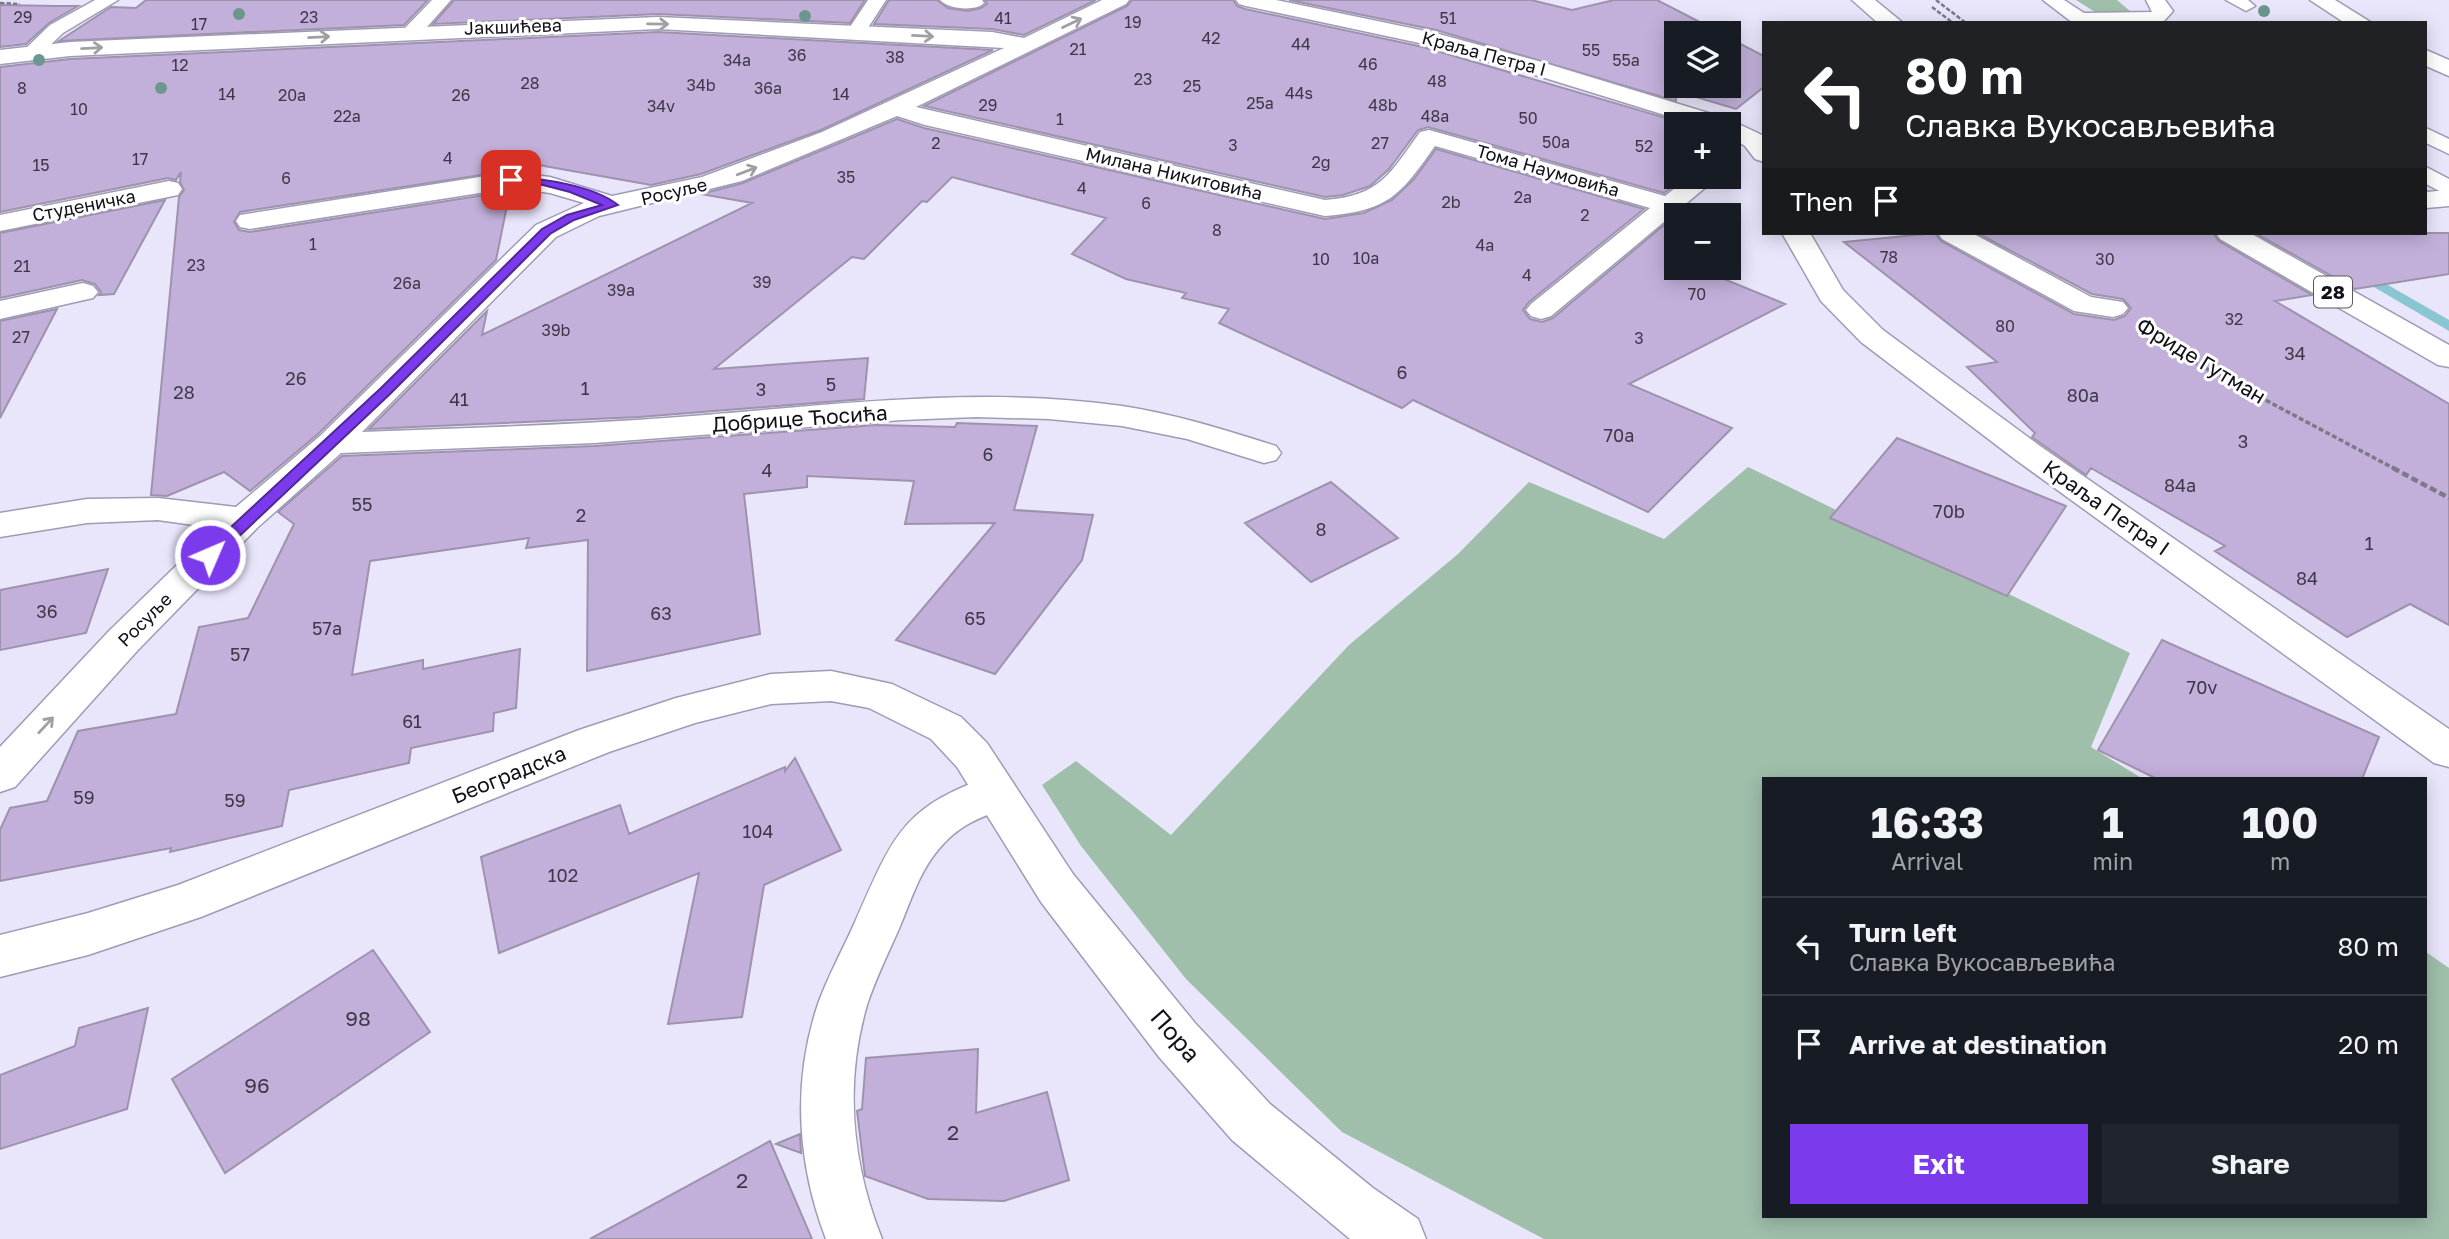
<!DOCTYPE html>
<meta charset="utf-8">
<style>
body{margin:0;font-family:"Golos Text",sans-serif;background:#20242c;color:#f1f3f6;height:100vh;display:flex;flex-direction:column;font-size:26px;white-space:nowrap}
*{box-sizing:border-box;margin:0}
p{font-size:23px;color:#9ea1a6}
.icon{flex:none;width:38px;height:38px;fill:none;stroke:currentColor;stroke-width:2;stroke-linecap:round;stroke-linejoin:round}
.map{position:relative;flex:1;overflow:hidden}
.sheet{position:absolute;left:1762px;top:777px;width:665px;height:441px;display:flex;flex-direction:column;background:#171b24;border-radius:0px;box-shadow:0 4px 18px #0003}
.sheet>*{flex:none}
.banner{position:absolute;left:1762px;top:21px;width:665px;height:214px;border-radius:0px;box-shadow:0 4px 18px #0003;background:#202124;color:#fff;overflow:hidden}
.tools{position:absolute;left:1664px;top:21px;display:grid;gap:14px}
.tools a{display:grid;place-items:center;width:77px;height:77px;border-radius:0px;background:#171b24;box-shadow:0 4px 18px #0003;font-size:35px}
.pin{position:absolute;display:grid;place-items:center;width:60px;height:60px;color:#fff;margin:-30px;border-radius:14px;box-shadow:0 4px 10px #0006}
.me{position:absolute;width:77px;margin:-38px;rotate:45deg;stroke-linejoin:round;filter:drop-shadow(0 0 5px #0008)}
.turn{display:flex;align-items:center;gap:24px;height:147px;padding:0 28px;font-size:32px}
.turn .icon{width:91px;height:91px;stroke-width:2.5}
.turn b{display:block;font-size:49px;line-height:60px}
.then{display:flex;align-items:center;height:66px;padding:0 28px;background:#0003;gap:14px;font-size:26px}
.eta{display:flex;justify-content:space-evenly;align-items:center;height:119px;text-align:center}
.eta b{font-size:42px;font-weight:700;line-height:49px}
.cta{display:flex;gap:14px;margin-top:auto;padding:14px 28px}
.cta a{flex:1;height:80px;border-radius:0px;background:#7c3aed;color:#fff;font-size:28px;font-weight:700;line-height:80px;text-align:center}
.cta a+a{background:#20242c;color:#f1f3f6}
ul{padding:0;list-style:none}
li{display:flex;align-items:center;gap:21px;height:98px;padding:0 28px;border-top:2px solid #363941}
li div{flex:1}
li b{display:block;font-size:26px}
li em{font-style:normal}
.map>svg:first-child{display:block}
</style>
<div class="map">
<svg width="2449" height="1239" viewBox="0 0 2449 1239">
<rect width="100%" height="100%" fill="#e9e5fb"/>
<path fill="#9fbfab" d="M2076,0H2117L2131,12H2095Z
M1748,467L2130,653L2091,747L2143,779H1764V1216H2426V952L2449,968V1239H1544L1342,1132L1186,979L1081,846L1042,785L1076,761L1171,835L1349,645L1458,554L1529,482L1664,539Z"/>
<g fill="none" stroke-linecap="round" stroke-linejoin="round">
<path fill="#8ac6d1" fill-rule="evenodd" d="M2360,269L2449,320V331L2355,276V270Z"/>
</g>
<path fill="#c2b0da" stroke="#9d93ac" stroke-width="2" d="M146,0H428L404,25L59,41L111,7L136,8Z
M454,0H865L850,23L658,14L433,24Z
M889,0H937L948,8L968,11L981,8L987,4L985,0H1096L1024,35L992,29L874,24Z
M1132,0H1233L1237,6L1245,9L1423,47L1676,121V184L1664,193L1428,127L1418,130L1389,169L1370,186L1343,195L1325,197L924,106L1127,6Z
M1289,0H1531L1572,10L1614,0H1657L1721,33H1676V86H1729V38L1764,56V87L1736,109L1676,91V101L1436,30Z
M0,5L56,6H78L49,23L26,44L0,47Z
M658,32L993,50L821,130L701,174L651,185L516,161L514,170L240,212L234,222L239,230L250,232L510,191L496,260L318,434L250,491L224,472L167,496L151,495L179,197L184,190L180,182L181,172L176,180L168,178L0,212V67L70,59Z
M897,119L924,128L1325,219L1364,213L1392,200L1414,179L1436,149L1644,209L1529,302L1523,310L1530,319L1542,322L1553,318L1676,215V268H1697L1785,304L1629,384L1732,428L1648,512L1413,400L1402,408L1219,323L1229,309L1182,298L1186,293L1126,279L1072,254L1106,218L952,177L927,202L922,201L864,259L852,257L714,369L868,358L864,399L639,417L369,429L487,311L482,335L752,203L701,194L743,183Z
M165,200L114,294L99,295L101,292L95,284L82,280L0,298V233Z
M1935,233L1941,241L2074,314L2114,320L2125,316L2131,308L2123,299L2092,294L1977,233H2213L2219,241L2312,295L2275,301L2449,404V625L2410,604L2347,637L2215,551L2225,546L2091,468L2086,475L2036,440L2032,437L2035,433L1967,367L1997,362L1844,242Z
M2255,233H2449V274L2355,289Z
M57,309L0,418V321Z
M957,423L1037,426L1014,510L1093,515L1082,560L995,674L896,640L995,523L905,524L914,481L807,476V487L744,494L760,634L587,671L588,540L526,548L529,538L370,561L352,675L423,660V669L520,649L516,708L494,713L493,731L411,748L409,763L289,790L282,826L170,852L171,848L0,881V830L10,808L47,801L78,731L176,714L199,627L248,618L294,524L278,512L342,456L594,446L876,425L955,427Z
M1897,438L2066,506L2007,596L1830,518Z
M1331,482L1398,538L1311,582L1245,523Z
M108,569L86,633L0,650V590Z
M2162,640L2379,737L2362,779H2157L2098,750Z
M795,758L841,850L764,885L742,1017L668,1024L699,873L499,953L481,857L620,805L629,834L785,767V771Z
M373,950L430,1032L225,1173L172,1079Z
M148,1008L127,1109L0,1149V1075L75,1046L79,1028Z
M978,1049L976,1113L1047,1092L1069,1180L1004,1201L928,1199L865,1176L857,1111L862,1109L866,1058Z
M800,1134L801,1153L776,1144Z
M770,1141L812,1239H590Z"/>
<g fill="none" stroke-linecap="round" stroke-linejoin="round">
<g stroke="#a09bb5" stroke-width="3">
<path id="lane" d="M95,0H118L63,33L38,57H24L21,53L50,25Z
M432,0H451L419,36H405L403,32L405,28Z
M868,0H886L862,37H848L846,33Z
M940,0H982L984,3C975,12 948,9 940,0Z
M2043,0H2064L2084,13L2152,12L2146,0H2165L2173,11L2164,21L2157,23H2073Z
M2226,0H2248L2255,6L2246,11Z
M2426,128L2449,139V154L2426,143Z
M2426,167L2449,179V196L2426,184Z"/>
</g>
<g stroke="#a09bb5" stroke-width="3">
<path id="street" d="M1102,0H1129L1126,4L916,107L1325,200C1380,196 1390,174 1420,132L1429,130L1665,196L1689,177H1718L1551,316L1541,319L1531,316L1526,310L1531,304L1650,208L1435,146C1400,196 1388,211 1325,216L925,125L897,116L742,181L599,216L556,237L362,432C468,428 574,425 679,417C826,406 976,385 1122,406C1175,414 1225,430 1276,446L1281,453L1276,460L1264,463L1187,439L1122,426L1049,419L976,417L902,420L594,443L341,453L257,528L137,651L15,787L0,792V747L109,631L215,528L158,520L87,523L0,537V513L87,499L158,498L236,507L320,436L536,225L584,203L550,193L511,188L250,229L240,227L236,221L240,215L511,172L550,177L612,196L702,177L822,132L1004,48L658,29L70,56L0,64V50L70,42L658,17L992,32L1024,38Z
M2310,0H2335L2372,23H2345Z
M2426,50L2449,60V76L2426,66Z
M169,181L178,183L182,189L178,195L0,231V215Z
M2449,190V206L2426,208V192Z
M1938,233H1972L2091,297L2123,302L2128,308L2123,314L2113,317L2074,311L1942,239Z
M83,283L93,286L98,292L93,298L0,319V301Z
M995,775L1010,780L1017,792C1007,811 988,813 970,823C957,830 947,839 938,850C918,874 910,904 898,931C887,956 875,980 867,1005C844,1084 852,1164 882,1239H826C797,1163 792,1082 818,1004C828,976 843,949 855,922C893,837 901,806 995,775Z"/>
</g>
<g stroke="#a09bb5" stroke-width="3">
<path id="secondary" d="M1236,0H1276L1435,33L1538,61L1728,119L1764,136V162L1755,159L1745,146L1729,136V124H1694L1522,71L1424,44L1246,6L1239,4Z
M1782,233H1810L1843,290L1883,330L2040,446L2449,729V767L2434,763L2016,460L1861,342L1821,301Z
M831,671L892,684L961,717L987,743L1073,874L1195,1023L1270,1104L1373,1188L1418,1219L1426,1239H1350L1232,1140L1159,1057L1041,902L957,767L931,739L869,708L831,701L771,704L695,723L609,752L201,917L88,955L0,977V935L88,913L178,885L579,730L676,698L771,674Z"/>
</g>
<g stroke="#a09bb5" stroke-width="3">
<path id="primary" d="M1852,0H1875L1903,23H1878Z
M2216,233H2250L2449,345V367L2438,365L2220,239Z"/>
</g>
<path stroke="#7c7988" stroke-width="2.5" stroke-dasharray="4.5 2" stroke-linecap="butt" d="M1936,0L1966,23
M0,3L20,4
M1932,7L1953,23"/>
<path stroke="#7c7988" stroke-width="3.5" stroke-dasharray="5 2.5" stroke-linecap="butt" d="M2149,333L2177,353L2397,470"/>
<path stroke="#7c7988" stroke-width="4.5" stroke-dasharray="7 3.5" stroke-linecap="butt" d="M2393,468L2449,498"/>
<use href="#lane" fill="#fff" fill-rule="evenodd"/>
<use href="#street" fill="#fff" fill-rule="evenodd"/>
<use href="#secondary" fill="#fff" fill-rule="evenodd"/>
<use href="#primary" fill="#fff" fill-rule="evenodd"/>
</g>
<g fill="#6c978e">
<circle cx="2264" cy="11" r="6"/>
<circle cx="239" cy="14" r="6"/>
<circle cx="805" cy="16" r="6"/>
<circle cx="39" cy="60" r="6"/>
<circle cx="161" cy="88" r="6"/>
</g>
<defs><path id="oneway-shaft" d="M-6 0H5M1.5-3L5.5 0L1.5 3" fill="none" stroke-width="1.6" stroke-linecap="round" stroke-linejoin="round" transform="scale(1.75)"/></defs>
<g stroke="#a09fa3">
<use href="#oneway-shaft" transform="translate(1072 23) rotate(-26)"/>
<use href="#oneway-shaft" transform="translate(658 24) rotate(1)"/>
<use href="#oneway-shaft" transform="translate(923 36) rotate(3)"/>
<use href="#oneway-shaft" transform="translate(319 37) rotate(-3)"/>
<use href="#oneway-shaft" transform="translate(92 48) rotate(-3)"/>
<use href="#oneway-shaft" transform="translate(747 171) rotate(-21)"/>
<use href="#oneway-shaft" transform="translate(46 725) rotate(-47)"/>
</g>
<path fill="#7c3aed" stroke="#51269a" stroke-width="2" d="M511,176C543,179 593,185 618,205L574,220L550,234L390,394L216,558H205L203,555L205,551L381,388L542,229L567,215L602,205L570,192L543,185L508,182L506,180Z"/>
<g text-anchor="middle" stroke-width="6" stroke-linejoin="round" paint-order="stroke">
<g font-size="16" fill="#3d3748">
<text x="23" y="23">29</text>
<text x="309" y="23">23</text>
<text x="1003" y="24">41</text>
<text x="1448" y="24">51</text>
<text x="1133" y="28">19</text>
<text x="199" y="30">17</text>
<text x="1211" y="44">42</text>
<text x="1301" y="50">44</text>
<text x="1078" y="55">21</text>
<text x="1591" y="56">55</text>
<text x="797" y="61">36</text>
<text x="895" y="63">38</text>
<text x="737" y="66">34a</text>
<text x="1626" y="66">55a</text>
<text x="1368" y="70">46</text>
<text x="180" y="71">12</text>
<text x="1143" y="85">23</text>
<text x="1437" y="87">48</text>
<text x="530" y="89">28</text>
<text x="701" y="91">34b</text>
<text x="1192" y="92">25</text>
<text x="22" y="94">8</text>
<text x="768" y="94">36a</text>
<text x="1299" y="99">44s</text>
<text x="227" y="100">14</text>
<text x="841" y="100">14</text>
<text x="292" y="101">20a</text>
<text x="461" y="101">26</text>
<text x="1260" y="109">25a</text>
<text x="988" y="111">29</text>
<text x="1383" y="111">48b</text>
<text x="661" y="112">34v</text>
<text x="79" y="115">10</text>
<text x="347" y="122">22a</text>
<text x="1435" y="122">48a</text>
<text x="1528" y="124">50</text>
<text x="1060" y="125">1</text>
<text x="1556" y="148">50a</text>
<text x="936" y="149">2</text>
<text x="1380" y="149">27</text>
<text x="1233" y="151">3</text>
<text x="1644" y="152">52</text>
<text x="448" y="164">4</text>
<text x="140" y="165">17</text>
<text x="1321" y="168">2g</text>
<text x="41" y="171">15</text>
<text x="846" y="183">35</text>
<text x="286" y="184">6</text>
<text x="1082" y="194">4</text>
<text x="1523" y="203">2a</text>
<text x="1451" y="208">2b</text>
<text x="1146" y="209">6</text>
<text x="1585" y="221">2</text>
<text x="1217" y="236">8</text>
<text x="313" y="250">1</text>
<text x="1485" y="251">4a</text>
<text x="1889" y="263">78</text>
<text x="1366" y="264">10a</text>
<text x="1321" y="265">10</text>
<text x="2105" y="265">30</text>
<text x="196" y="271">23</text>
<text x="22" y="272">21</text>
<text x="1527" y="281">4</text>
<text x="762" y="288">39</text>
<text x="407" y="289">26a</text>
<text x="621" y="296">39a</text>
<text x="1697" y="300">70</text>
<text x="2234" y="325">32</text>
<text x="2005" y="332">80</text>
<text x="556" y="336">39b</text>
<text x="21" y="343">27</text>
<text x="1639" y="344">3</text>
</g>
<g font-size="18" fill="#110f18" stroke="#fff">
<text transform="translate(513 27) rotate(-2)" y="6">Јакшићева</text>
<text transform="translate(1484 54) rotate(15)" y="6">Краља Петра I</text>
<text transform="translate(1548 171) rotate(16)" y="6">Тома Наумовића</text>
<text transform="translate(1174 174) rotate(13)" y="6">Милана Никитовића</text>
<text transform="translate(674 192) rotate(-13)" y="6">Росуље</text>
<text transform="translate(84 206) rotate(-11)" y="6">Студеничка</text>
<text transform="translate(145 620) rotate(-45)" y="6">Росуље</text>
</g>
<g font-size="18" fill="#3d3748">
<text x="2295" y="360">34</text>
<text x="1402" y="379">6</text>
<text x="296" y="385">26</text>
<text x="831" y="391">5</text>
<text x="585" y="395">1</text>
<text x="761" y="396">3</text>
<text x="184" y="399">28</text>
<text x="2083" y="402">80a</text>
<text x="459" y="406">41</text>
<text x="1619" y="442">70a</text>
<text x="2243" y="448">3</text>
<text x="988" y="461">6</text>
<text x="767" y="477">4</text>
<text x="2180" y="492">84a</text>
<text x="362" y="511">55</text>
<text x="1949" y="518">70b</text>
<text x="581" y="522">2</text>
<text x="1321" y="536">8</text>
<text x="2369" y="550">1</text>
<text x="2307" y="585">84</text>
<text x="47" y="618">36</text>
<text x="661" y="620">63</text>
<text x="975" y="625">65</text>
<text x="327" y="635">57a</text>
<text x="240" y="661">57</text>
<text x="2202" y="694">70v</text>
<text x="412" y="728">61</text>
<text x="84" y="804">59</text>
<text x="235" y="807">59</text>
<text x="758" y="838">104</text>
<text x="563" y="882">102</text>
</g>
<rect fill="#fff" stroke="#58575d" stroke-width="2" x="2314" y="276.5" width="38" height="31" rx="5"/>
<g font-size="19" font-weight="bold" fill="#110f18">
<text x="2333" y="299">28</text>
</g>
<g font-size="21" fill="#110f18" stroke="#fff">
<text transform="translate(2201 361) rotate(31)" y="7">Фриде Гутман</text>
<text transform="translate(800 419) rotate(-4)" y="7">Добрице Ћосића</text>
<text transform="translate(2106 508) rotate(35)" y="7">Краља Петра I</text>
<text transform="translate(509 775) rotate(-22)" y="7">Београдска</text>
</g>
<g font-size="21" fill="#3d3748">
<text x="358" y="1026">98</text>
<text x="257" y="1093">96</text>
<text x="953" y="1140">2</text>
<text x="742" y="1188">2</text>
</g>
<g font-size="24" fill="#110f18" stroke="#fff">
<text transform="translate(1175 1036) rotate(49)" y="8">Пора</text>
</g>
</g>
</svg>
<div class="tools">
<a><svg class="icon" aria-label="layers" viewBox="0 0 24 24"><path d="M12 4l9 5-9 5-9-5zM3 14l9 5 9-5"/></svg></a>
<a>+</a>
<a>−</a>
</div>
<div class="pin" style="left:511px;top:180px;background:#d93025"><svg class="icon" aria-label="arrive" viewBox="0 0 24 24"><path d="M6 21V4h12l-3 4 3 4H6"/></svg></div>
<svg class="me" style="left:210px;top:555px" viewBox="-20 -20 40 40"><circle r="17" fill="#7c3aed" stroke="#fff" stroke-width="3"/><path d="M0-11L8 9 0 5-8 9z" fill="#fff"/></svg>
<div class="banner">
<div class="turn"><svg class="icon" aria-label="left" viewBox="0 0 24 24"><path d="M17 20v-9H6M10 6l-5 5 5 5"/></svg><div><b>80 m</b>Славка Вукосављевића</div></div>
<div class="then">Then<svg class="icon" aria-label="arrive" viewBox="0 0 24 24"><path d="M6 21V4h12l-3 4 3 4H6"/></svg></div>
</div>
<section class="sheet">
<div class="eta">
<div><b>16:33</b><p>Arrival</p></div>
<div><b>1</b><p>min</p></div>
<div><b>100</b><p>m</p></div>
</div>
<ul>
<li><svg class="icon" aria-label="left" viewBox="0 0 24 24"><path d="M17 20v-9H6M10 6l-5 5 5 5"/></svg><div><b>Turn left</b><p>Славка Вукосављевића</p></div><em>80 m</em></li>
<li><svg class="icon" aria-label="arrive" viewBox="0 0 24 24"><path d="M6 21V4h12l-3 4 3 4H6"/></svg><div><b>Arrive at destination</b></div><em>20 m</em></li>
</ul>
<div class="cta"><a>Exit</a><a>Share</a></div>
</section>
</div>
